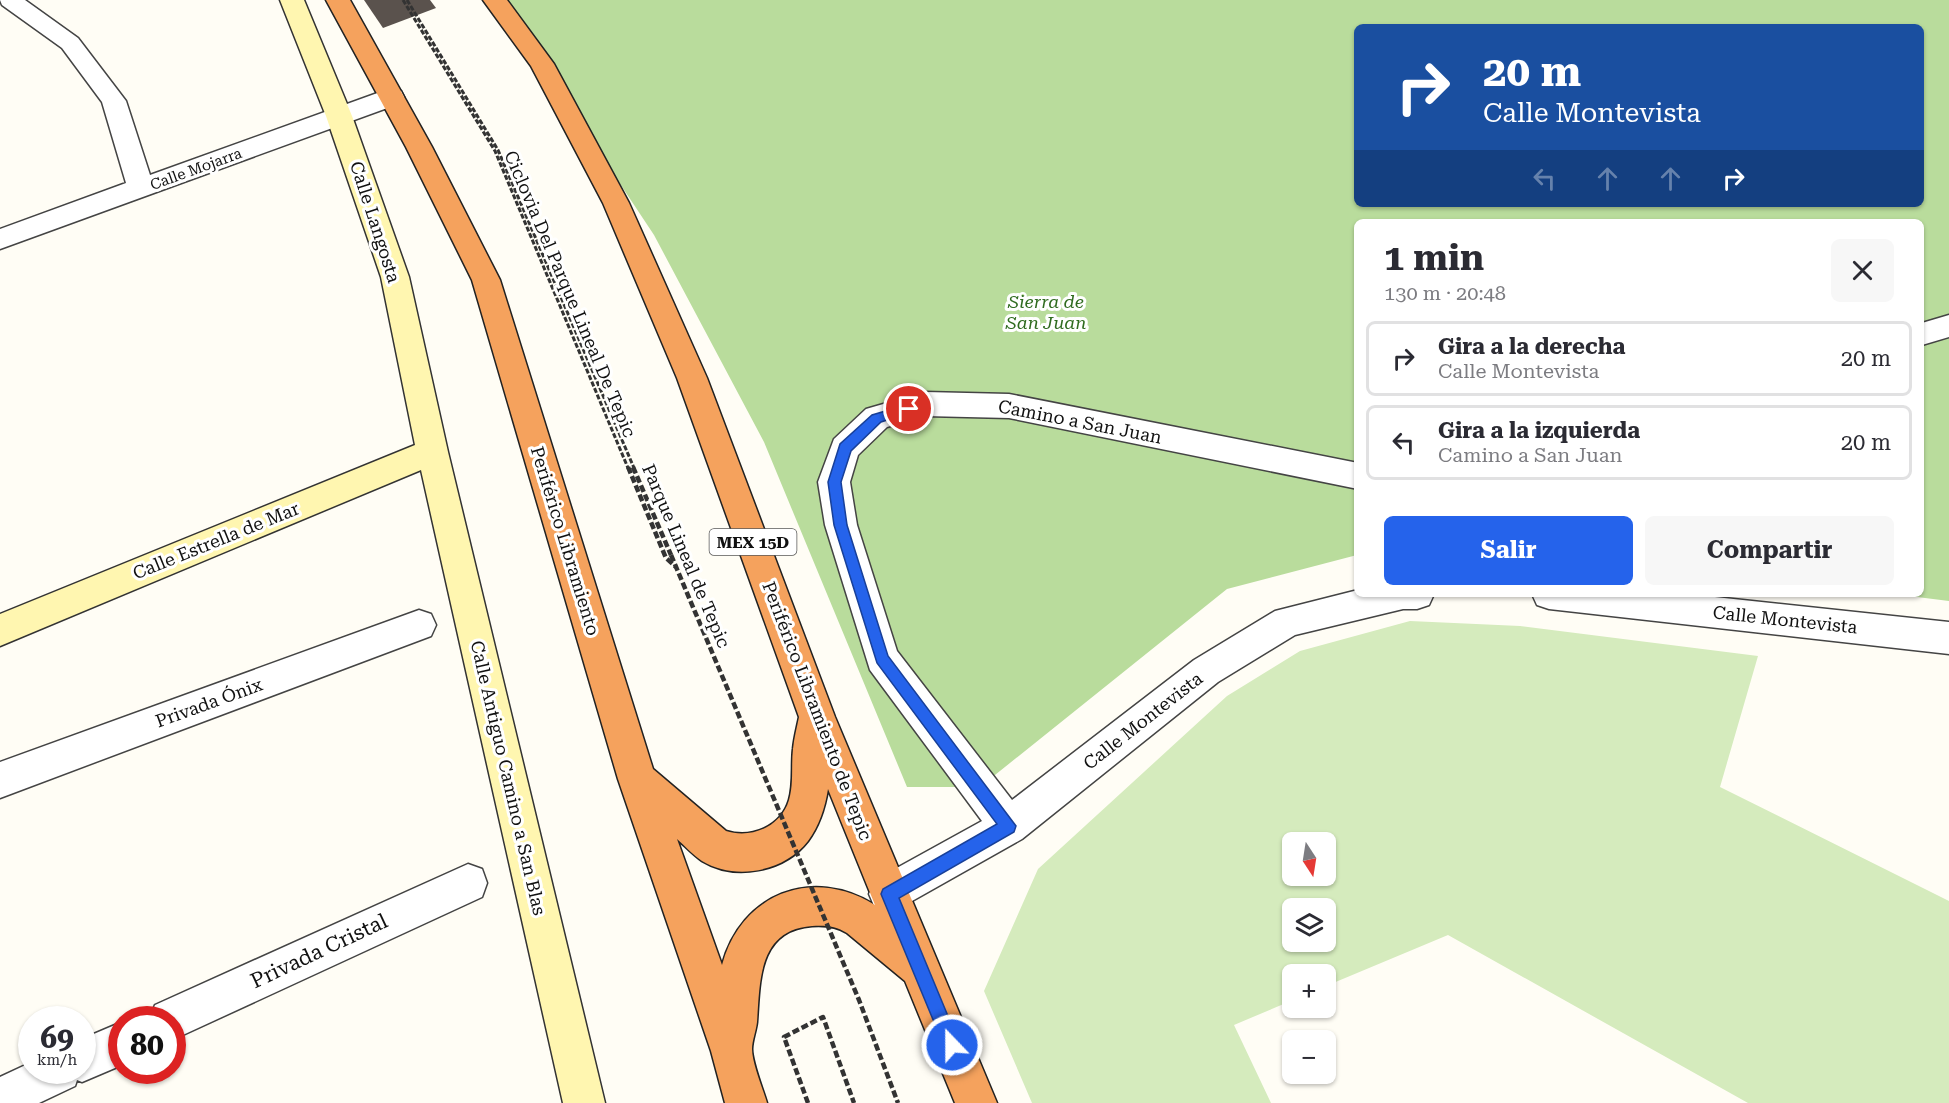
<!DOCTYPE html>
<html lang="es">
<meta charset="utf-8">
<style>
body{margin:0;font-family:"Roboto Serif",serif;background:#f7f7f7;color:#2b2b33;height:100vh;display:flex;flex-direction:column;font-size:22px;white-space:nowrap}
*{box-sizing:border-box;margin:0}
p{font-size:20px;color:#7c7c81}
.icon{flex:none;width:33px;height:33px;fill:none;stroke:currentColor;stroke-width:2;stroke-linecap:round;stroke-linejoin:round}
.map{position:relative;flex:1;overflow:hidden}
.drawer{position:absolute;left:1354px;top:219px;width:570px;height:378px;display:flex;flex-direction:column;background:#fff;border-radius:9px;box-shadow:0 2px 4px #0004}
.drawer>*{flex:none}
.hud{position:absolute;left:1354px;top:24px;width:570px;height:183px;border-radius:9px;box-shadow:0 2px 4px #0004;background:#1a4fa0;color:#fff;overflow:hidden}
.needle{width:39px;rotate:168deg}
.buttons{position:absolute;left:1282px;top:832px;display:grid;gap:12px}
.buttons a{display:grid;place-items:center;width:54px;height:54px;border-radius:9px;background:#fff;box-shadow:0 2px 4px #0004;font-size:30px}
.speed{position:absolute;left:18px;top:1006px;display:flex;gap:12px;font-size:30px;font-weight:700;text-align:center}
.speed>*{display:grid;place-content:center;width:78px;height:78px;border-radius:50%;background:#fff;box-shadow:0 2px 4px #0004;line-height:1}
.speed small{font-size:15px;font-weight:400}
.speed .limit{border:9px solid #d22;background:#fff;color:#111}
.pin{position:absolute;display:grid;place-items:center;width:51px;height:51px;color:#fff;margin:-26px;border:3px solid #fff;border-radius:50%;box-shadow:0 2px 6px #0007}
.me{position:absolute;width:66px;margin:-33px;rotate:338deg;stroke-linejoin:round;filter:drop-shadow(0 0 4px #0008)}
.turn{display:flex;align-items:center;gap:21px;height:126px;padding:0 30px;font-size:27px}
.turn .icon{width:78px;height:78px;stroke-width:2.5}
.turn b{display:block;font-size:42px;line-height:51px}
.lanes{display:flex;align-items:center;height:57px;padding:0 30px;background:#0003;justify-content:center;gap:30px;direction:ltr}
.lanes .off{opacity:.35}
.round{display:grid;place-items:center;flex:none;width:63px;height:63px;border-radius:9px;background:#f7f7f7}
.overview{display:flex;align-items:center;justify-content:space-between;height:102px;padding:0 30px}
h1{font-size:36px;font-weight:700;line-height:45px}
.action{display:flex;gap:12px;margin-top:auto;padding:12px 30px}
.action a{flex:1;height:69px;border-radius:9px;background:#2563eb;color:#fff;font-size:24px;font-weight:700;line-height:69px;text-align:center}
.action a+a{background:#f7f7f7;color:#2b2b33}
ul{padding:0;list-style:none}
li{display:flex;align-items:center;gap:18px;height:75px;margin:0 12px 9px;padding:0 18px;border:3px solid #e1e1e2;border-radius:9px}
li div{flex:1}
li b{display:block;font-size:22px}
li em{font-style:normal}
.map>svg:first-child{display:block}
</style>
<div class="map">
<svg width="1949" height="1103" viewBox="0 0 1949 1103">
<rect width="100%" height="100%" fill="#fffdf5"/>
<path fill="#d5ebbd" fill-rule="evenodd" d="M1410,621L1520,626L1758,656L1720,787L1949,901V1103H1748L1448,935L1326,986V975H1293V1000L1234,1025L1271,1103H1032L984,991L1038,869L1227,696L1300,651ZM1293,843H1326V876H1293ZM1293,909H1326V942H1293Z"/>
<path fill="#b9dc9c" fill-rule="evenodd" d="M498,0H1949V601L1893,594H1922V222H1358L1357,555L1227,589L980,787H907L764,442L654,235ZM1358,27H1922V204H1358Z"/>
<path fill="#5a524d" d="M364,0H430L436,8L383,28Z"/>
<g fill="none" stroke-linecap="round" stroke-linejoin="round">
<g stroke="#444" stroke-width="3">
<path id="street" d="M0,0H25L78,38L126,101L150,175L383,91L392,89L401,91L404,97L401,103L0,249V229L126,183L102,102L62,48L2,5Z
M1949,315V337L1922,345V323Z
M925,392L1009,394L1358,463V489L1009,418L925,416L887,427L858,455L850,482L857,525L897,651L1012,800L1194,660L1275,611L1358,590V594H1434L1429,605L1417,609H1403L1295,635L1218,682L1022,839L889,914L875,908L869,894L875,880L982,821L870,670L825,525L818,482L834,439L866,409Z
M1532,594H1687L1949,622V654L1549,609L1537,605Z
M419,610L431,614L436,625L431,636L0,798V762Z
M468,864L482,869L487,883L482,897L172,1040V1020H149L155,1005Z
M122,1022V1065L82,1082L77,1080L75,1086L39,1103H0V1077L32,1062V1071H82V1039Z"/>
</g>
<g stroke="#333" stroke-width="3">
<path id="secondary" d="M280,0H304L352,116L409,277L448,452L605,1103H563L421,470L0,646V614L415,445L381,277L326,116Z"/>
</g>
<g stroke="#222" stroke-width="3">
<path id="highway" d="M326,0H350L432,147L500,280L653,769L726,831C751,839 781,827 789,800C794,783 791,766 793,749C794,738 797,727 799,717L677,378L603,203L531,66L483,0H507L554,64L629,203L707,378L835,717L997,1103H955L905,981L847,933C836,926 825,925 812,926C758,930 760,981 757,1022C756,1031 752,1041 752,1049C752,1063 763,1089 767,1103H725L711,1051L618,779L472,280L406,147ZM828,789L875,905C812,866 741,894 722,965L677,839C685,846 693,855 702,861C735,881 784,872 808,841C819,826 825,808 828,789Z"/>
</g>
<path stroke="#333" stroke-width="3" stroke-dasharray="5 2" stroke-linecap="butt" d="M403,0L495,151L628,468
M407,0L498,150L634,468"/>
<path stroke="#333" stroke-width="4.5" stroke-dasharray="7 3" stroke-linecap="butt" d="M628,467L666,558L676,567
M633,467L671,555
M808,1103L784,1037L823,1017L854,1103"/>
<use href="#street" fill="#fff" fill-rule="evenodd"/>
<use href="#secondary" fill="#fff6b0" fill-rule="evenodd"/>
<use href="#highway" fill="#f5a25d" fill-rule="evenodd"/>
<path stroke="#333" stroke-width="4.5" stroke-dasharray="7 3" stroke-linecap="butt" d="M671,555L859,1000L898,1103"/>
</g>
<path fill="#2563eb" stroke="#184099" stroke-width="1.5" d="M909,404L913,405V412L881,422L851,451L841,482L847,525L888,656L1016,826L1014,832L899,898L960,1045L958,1051L952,1053L946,1051L881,894L883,889L997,824L877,663L834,525L828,482L840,444L872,415Z"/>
<g text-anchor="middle" stroke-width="6" stroke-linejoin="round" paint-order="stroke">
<g font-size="15" fill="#111" stroke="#fff">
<text transform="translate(196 169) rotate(-20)" y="5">Calle Mojarra</text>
</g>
<rect fill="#fff" stroke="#585858" stroke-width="1.5" x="709.5" y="529" width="87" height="26" rx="4.5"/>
<g font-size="16" font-weight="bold" fill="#111">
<text x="753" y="548">MEX 15D</text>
</g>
<g font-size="18" fill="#111" stroke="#fff">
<text transform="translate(375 222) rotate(72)" y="6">Calle Langosta</text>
<text transform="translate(570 294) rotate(67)" y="6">Ciclovia Del Parque Lineal De Tepic</text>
<text transform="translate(1080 422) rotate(11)" y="6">Camino a San Juan</text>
<text transform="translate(216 541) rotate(-22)" y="6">Calle Estrella de Mar</text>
<text transform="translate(565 541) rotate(73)" y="6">Periférico Libramiento</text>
<text transform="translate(686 556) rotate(67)" y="6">Parque Lineal de Tepic</text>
<text transform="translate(1785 620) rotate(6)" y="6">Calle Montevista</text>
<text transform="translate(209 703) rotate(-20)" y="6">Privada Ónix</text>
<text transform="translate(817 711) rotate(69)" y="6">Periférico Libramiento de Tepic</text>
<text transform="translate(1143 721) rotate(-38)" y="6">Calle Montevista</text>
<text transform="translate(508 778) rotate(77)" y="6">Calle Antiguo Camino a San Blas</text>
</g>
<g font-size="18" font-style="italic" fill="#2f6b1f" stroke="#fff">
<text x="1046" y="308">Sierra de<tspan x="1046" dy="21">San Juan</tspan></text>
</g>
<g font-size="21" fill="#111" stroke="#fff">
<text transform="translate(319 951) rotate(-25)" y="7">Privada Cristal</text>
</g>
</g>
</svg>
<div class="buttons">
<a><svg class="needle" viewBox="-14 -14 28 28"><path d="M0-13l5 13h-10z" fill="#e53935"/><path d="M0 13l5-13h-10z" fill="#7c7c81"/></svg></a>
<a><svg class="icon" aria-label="layers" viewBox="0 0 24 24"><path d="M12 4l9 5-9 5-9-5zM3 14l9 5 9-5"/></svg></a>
<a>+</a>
<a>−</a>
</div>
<div class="speed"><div>69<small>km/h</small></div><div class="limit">80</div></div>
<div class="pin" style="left:909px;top:409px;background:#d93025"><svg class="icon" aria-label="arrive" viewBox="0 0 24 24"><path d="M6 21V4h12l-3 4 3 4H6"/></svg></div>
<svg class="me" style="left:952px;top:1045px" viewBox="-20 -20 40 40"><circle r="17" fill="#2563eb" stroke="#fff" stroke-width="3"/><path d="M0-11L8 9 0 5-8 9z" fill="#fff"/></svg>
<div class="hud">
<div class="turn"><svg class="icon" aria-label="right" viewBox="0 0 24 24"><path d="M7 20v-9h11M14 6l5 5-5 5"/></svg><div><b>20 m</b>Calle Montevista</div></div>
<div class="lanes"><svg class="icon off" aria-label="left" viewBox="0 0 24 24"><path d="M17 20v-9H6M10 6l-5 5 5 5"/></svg><svg class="icon off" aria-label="ahead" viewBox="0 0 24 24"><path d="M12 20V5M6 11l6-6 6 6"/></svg><svg class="icon off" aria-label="ahead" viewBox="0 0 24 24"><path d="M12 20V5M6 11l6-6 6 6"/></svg><svg class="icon" aria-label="right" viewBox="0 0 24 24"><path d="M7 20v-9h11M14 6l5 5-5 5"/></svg></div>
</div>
<section class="drawer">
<div class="overview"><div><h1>1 min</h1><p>130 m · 20:48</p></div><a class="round"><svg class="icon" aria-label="close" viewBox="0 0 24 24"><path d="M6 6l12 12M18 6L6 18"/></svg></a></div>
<ul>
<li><svg class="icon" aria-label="right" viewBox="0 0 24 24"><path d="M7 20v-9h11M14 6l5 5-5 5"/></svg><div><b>Gira a la derecha</b><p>Calle Montevista</p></div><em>20 m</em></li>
<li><svg class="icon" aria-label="left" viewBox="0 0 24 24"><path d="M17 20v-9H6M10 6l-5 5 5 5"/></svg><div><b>Gira a la izquierda</b><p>Camino a San Juan</p></div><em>20 m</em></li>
</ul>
<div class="action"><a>Salir</a><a>Compartir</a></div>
</section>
</div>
